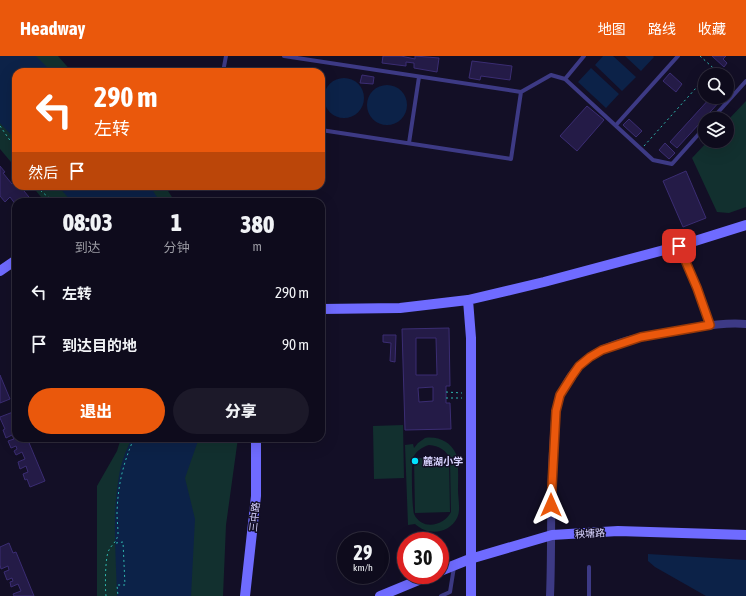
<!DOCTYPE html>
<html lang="zh">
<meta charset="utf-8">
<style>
body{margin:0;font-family:"Asap Condensed","Noto Sans SC",sans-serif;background:#1c1929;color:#f1f3f6;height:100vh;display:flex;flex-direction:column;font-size:15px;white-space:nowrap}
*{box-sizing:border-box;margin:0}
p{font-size:13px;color:#9b9ba3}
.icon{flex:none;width:22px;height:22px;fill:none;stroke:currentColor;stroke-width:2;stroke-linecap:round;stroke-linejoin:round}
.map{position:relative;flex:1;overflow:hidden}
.drawer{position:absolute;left:12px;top:142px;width:313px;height:244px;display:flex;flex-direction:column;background:#0e0b1c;border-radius:12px;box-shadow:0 4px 16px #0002,0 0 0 1px #2e2b3b}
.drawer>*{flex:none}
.banner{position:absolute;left:12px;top:12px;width:313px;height:122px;border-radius:12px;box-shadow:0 4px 16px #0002,0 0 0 1px #2e2b3b;background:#ea580c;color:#fff;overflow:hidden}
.tools{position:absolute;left:698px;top:12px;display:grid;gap:8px}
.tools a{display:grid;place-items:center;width:36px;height:36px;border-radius:50%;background:#0e0b1c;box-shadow:0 4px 16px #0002,0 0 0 1px #2e2b3b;font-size:20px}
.speed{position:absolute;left:337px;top:476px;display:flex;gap:8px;font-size:20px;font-weight:700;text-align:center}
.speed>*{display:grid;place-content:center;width:52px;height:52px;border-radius:50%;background:#0e0b1c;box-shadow:0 4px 16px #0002,0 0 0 1px #2e2b3b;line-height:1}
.speed small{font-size:10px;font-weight:400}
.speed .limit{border:6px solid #d22;background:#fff;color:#111}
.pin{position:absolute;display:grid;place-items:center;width:34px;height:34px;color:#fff;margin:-17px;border-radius:8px;box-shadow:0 2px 6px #0006}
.me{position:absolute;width:44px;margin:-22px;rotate:0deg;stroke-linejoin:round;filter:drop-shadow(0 0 3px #0008)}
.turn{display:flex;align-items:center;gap:14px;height:84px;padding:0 16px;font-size:18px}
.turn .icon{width:52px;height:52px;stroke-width:2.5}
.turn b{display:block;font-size:28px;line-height:34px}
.then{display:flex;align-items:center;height:38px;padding:0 16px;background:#0003;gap:8px;font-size:15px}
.eta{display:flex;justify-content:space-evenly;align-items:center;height:68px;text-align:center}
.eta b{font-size:24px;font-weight:800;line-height:28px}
.button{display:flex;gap:8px;margin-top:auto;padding:8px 16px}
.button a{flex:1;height:46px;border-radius:24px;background:#ea580c;color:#fff;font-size:16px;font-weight:800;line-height:46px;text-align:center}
.button a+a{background:#1c1929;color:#f1f3f6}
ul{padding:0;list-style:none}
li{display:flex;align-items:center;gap:12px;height:52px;padding:0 16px}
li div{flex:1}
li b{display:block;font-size:15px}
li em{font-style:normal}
header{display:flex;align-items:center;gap:24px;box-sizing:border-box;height:56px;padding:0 20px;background:#ea580c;color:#fff}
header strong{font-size:19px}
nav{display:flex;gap:22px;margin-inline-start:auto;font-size:14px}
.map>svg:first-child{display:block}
</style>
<header>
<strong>Headway</strong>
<nav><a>地图</a><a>路线</a><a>收藏</a></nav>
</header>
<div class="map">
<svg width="746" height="540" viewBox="0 0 746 540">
<rect width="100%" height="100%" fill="#130f26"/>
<path fill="#12302f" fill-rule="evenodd" d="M0,0H58L72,16H16V112L0,93Z
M746,45V151L729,157L717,156L692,102L708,85H727V65Z
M32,130H165L175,146H45Z
M403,369L404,422L374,423L373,370Z
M121,382H238L226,469L223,540H97V430L117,395Z
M425,382C438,380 451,386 456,398C459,404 458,426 458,434C458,442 461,455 457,462C449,478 428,480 415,468L408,469L405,389L413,388L414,392L418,387ZM429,389C439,390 447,394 450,404L451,456C444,470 422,475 414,458C412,452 411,408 413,402C416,395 422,391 429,389Z
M414,402H449L450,456L415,457Z"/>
<path fill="#0c2248" d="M0,0H36L52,16H16V84L0,67Z
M603,0H613L636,21L622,35L595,9Z
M625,0H653L654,1L641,15Z
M591,12L619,38L606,52L578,26Z
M324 42a20 20 0 1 1 40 0a20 20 0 1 1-40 0Z
M367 49a20 20 0 1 1 40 0a20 20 0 1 1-40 0Z
M58,130H150L160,146H72Z
M132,382H199L185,422L195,463L191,540H117C116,500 112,459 119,420C121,407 126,394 132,382Z
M648,498L746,504V540H706L655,511L648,505Z"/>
<path fill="#241b47" stroke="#3b2d73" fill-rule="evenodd" d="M383,0H401L415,3V0L439,2L437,16L414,12V7L406,6V10L382,7Z
M712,0H726L723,3L727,7L724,11Z
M472,5L512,10L510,24L481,20L480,24L469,22Z
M670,17L682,28L676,36L663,25Z
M362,19L374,21L373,28L360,27Z
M711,41H719L722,43L677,92L670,86Z
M587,50L604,64L577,95L560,80Z
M629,63L642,75L636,81L623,69Z
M665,87L675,97L669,103L659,94Z
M0,110L5,116L3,117L12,128L15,125L16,130H20L33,146H16V149L10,141L5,146L0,140Z
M686,115L706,162L683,171L663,125Z
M449,272L450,330H446V347H450L451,373L405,374L402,273ZM416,282H436L437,319H416ZM433,331V345L419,346L418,332Z
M383,279H396L395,306L390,305L391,287L383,286Z
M0,319L10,343L0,347Z
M13,356L16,362V382H27L45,425L30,431L27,423L25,424L23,418L28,416L26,410L20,413L18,406L25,403L22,396L16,399L14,395L17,393L16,390L11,392L8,385L14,383L12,379L6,382L3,374L5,373L0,362V361Z
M9,487L13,497L16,496L34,540H14L13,538L21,535L18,528L11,531L10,526L13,525L12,522L7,524L4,516L9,514L8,510L1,513L0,509V491Z"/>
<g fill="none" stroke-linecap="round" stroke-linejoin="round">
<path stroke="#2fb8b0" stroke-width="1" stroke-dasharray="2 3" stroke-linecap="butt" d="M700,0L721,19
M707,19L714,12
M727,24L734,31
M0,70L16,93
M644,90L705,22
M38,130L41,135L54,146
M446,336L462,337
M446,342H462
M116,487L123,486L125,529H117L118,540
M106,540C105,531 105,500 109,494C112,488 117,486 118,478C118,471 117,464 117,457C118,428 123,408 134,382"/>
<path stroke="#3d3a85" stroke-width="4" d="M284,0L521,36L551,19L565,23
M584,0L565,23L653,104L672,108L705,71
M223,16L226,0
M712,63L746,25
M616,69L678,0
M321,74L511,103L521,36
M409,87L419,21
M441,540L450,536L454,511
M589,540V511"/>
<path stroke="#3d3a85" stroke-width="8" d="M679,190L697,232L710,269
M550,540C552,492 550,443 553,395C554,382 554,368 556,356C558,340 568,322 579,310C599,289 634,282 662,277C687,274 721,265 746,268"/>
<path stroke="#6f6bff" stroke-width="10" d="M0,215L16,204
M468,244L471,282V540
M321,253L400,252L468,244L544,226L679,190L746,169
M440,515L470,503L552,479L618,475L746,479
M245,540L256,440V382
M380,540L431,519"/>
</g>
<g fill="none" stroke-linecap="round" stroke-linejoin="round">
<g stroke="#983908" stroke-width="10">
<path id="route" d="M551,449L556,355L560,339L572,320L579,310L590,301L602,294L641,281L710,269L697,232L679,190"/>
</g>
<use href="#route" stroke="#ea580c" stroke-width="7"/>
</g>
<circle fill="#00e5ff" stroke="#130f26" stroke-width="1.5" cx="415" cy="405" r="4"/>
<g text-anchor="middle" stroke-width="3" stroke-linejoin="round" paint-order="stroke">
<g font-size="10" font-weight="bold" fill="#d9d4ff" stroke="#130f26" text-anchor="start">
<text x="423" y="409">麓湖小学</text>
</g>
<g font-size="10" fill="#d9d4ff" stroke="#130f26">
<text transform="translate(254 461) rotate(-84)" y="4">三中路</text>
<text transform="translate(590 477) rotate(-4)" y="4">秧塘路</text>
</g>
</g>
</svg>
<div class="tools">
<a><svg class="icon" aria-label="search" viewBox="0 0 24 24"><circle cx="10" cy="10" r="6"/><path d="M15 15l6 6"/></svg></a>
<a><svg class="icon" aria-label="layers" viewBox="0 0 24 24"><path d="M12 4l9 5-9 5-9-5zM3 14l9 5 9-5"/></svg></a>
</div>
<div class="speed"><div>29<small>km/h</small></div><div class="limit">30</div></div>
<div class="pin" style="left:679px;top:190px;background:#d93025"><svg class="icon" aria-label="arrive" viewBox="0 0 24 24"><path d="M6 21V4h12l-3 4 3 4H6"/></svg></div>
<svg class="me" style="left:551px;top:449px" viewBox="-20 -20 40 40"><path d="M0-17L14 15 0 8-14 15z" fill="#ea580c" stroke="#fff" stroke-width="4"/></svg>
<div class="banner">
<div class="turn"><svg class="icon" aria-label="left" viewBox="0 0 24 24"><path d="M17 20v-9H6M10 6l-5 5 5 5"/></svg><div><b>290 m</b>左转</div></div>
<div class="then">然后<svg class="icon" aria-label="arrive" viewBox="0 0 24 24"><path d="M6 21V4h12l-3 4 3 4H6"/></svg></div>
</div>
<section class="drawer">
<div class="eta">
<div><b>08:03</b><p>到达</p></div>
<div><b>1</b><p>分钟</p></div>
<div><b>380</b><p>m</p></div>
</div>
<ul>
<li><svg class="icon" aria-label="left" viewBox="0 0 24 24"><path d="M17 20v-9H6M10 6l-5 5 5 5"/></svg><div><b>左转</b></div><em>290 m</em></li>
<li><svg class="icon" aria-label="arrive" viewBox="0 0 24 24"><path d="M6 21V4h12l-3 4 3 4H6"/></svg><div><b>到达目的地</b></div><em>90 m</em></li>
</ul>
<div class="button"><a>退出</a><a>分享</a></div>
</section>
</div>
